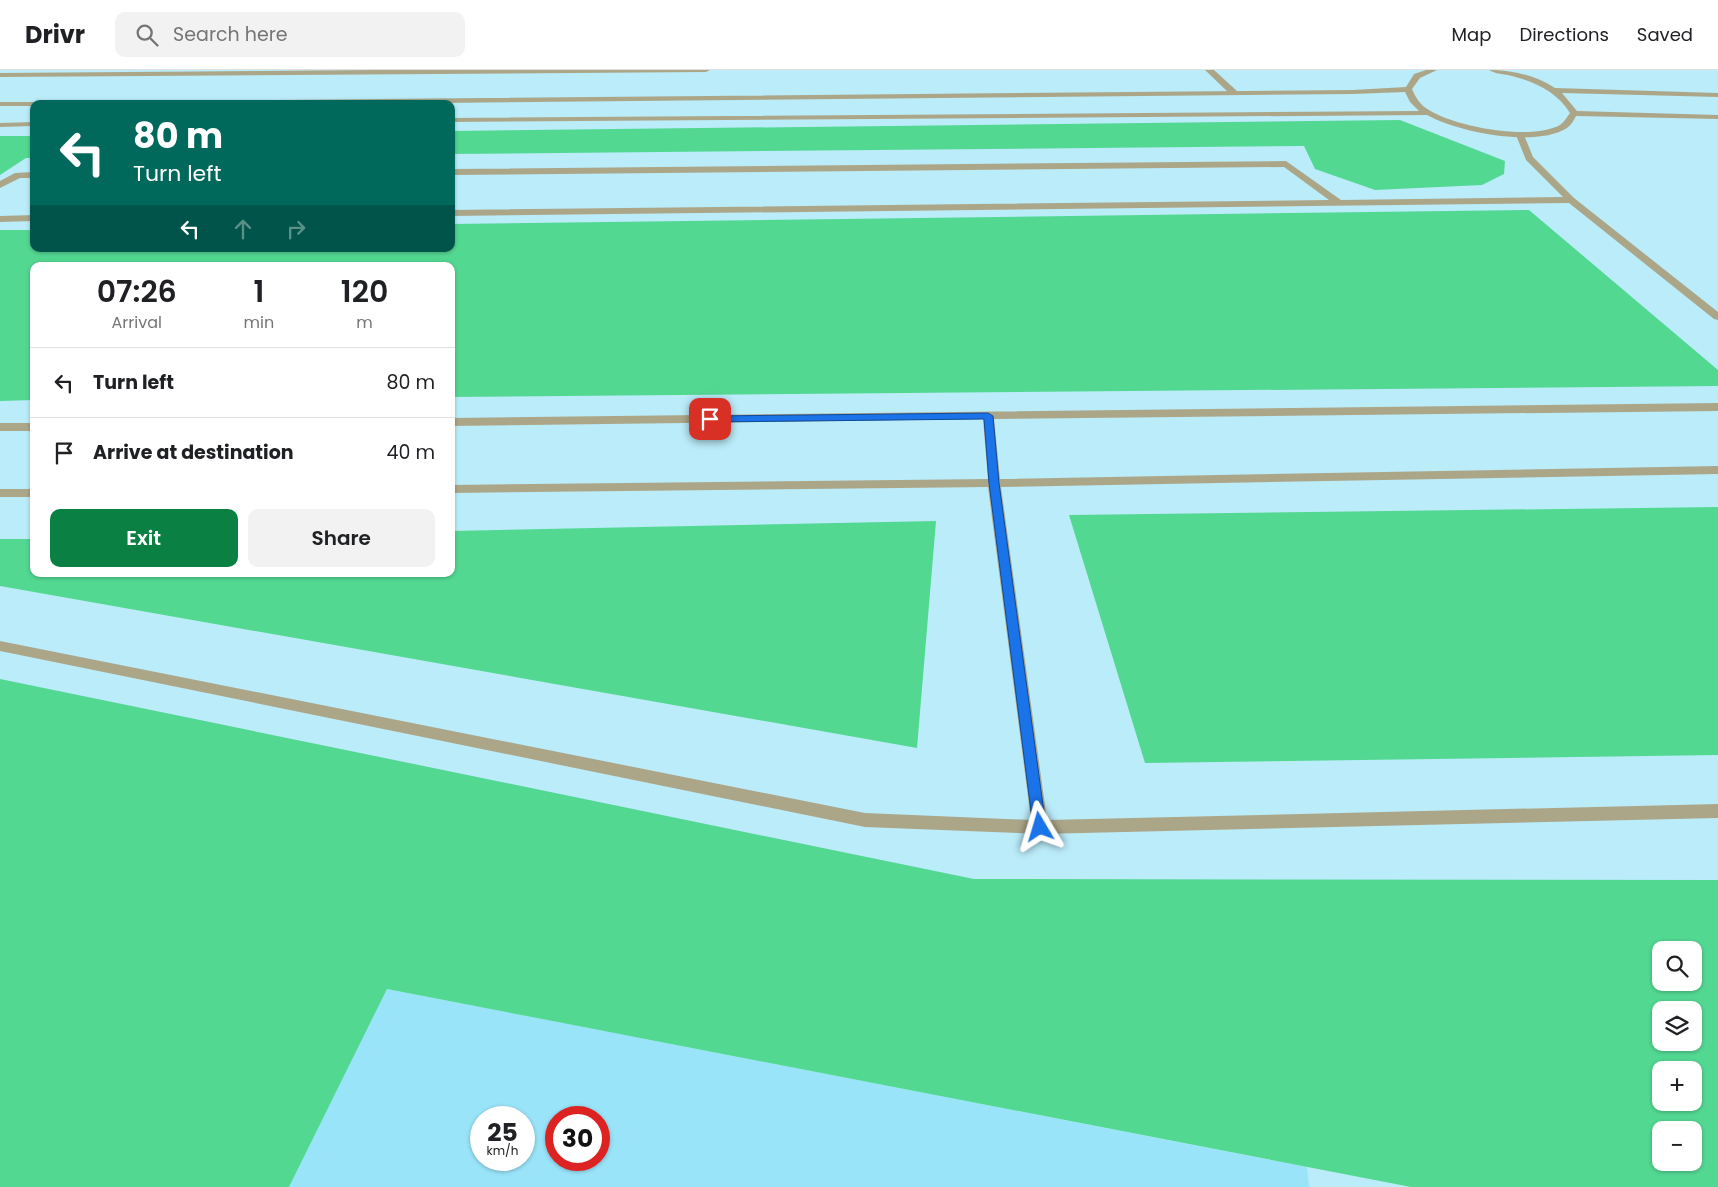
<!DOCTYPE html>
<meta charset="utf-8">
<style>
body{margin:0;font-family:Poppins,sans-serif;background:#f2f2f2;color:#202124;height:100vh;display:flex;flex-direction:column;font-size:19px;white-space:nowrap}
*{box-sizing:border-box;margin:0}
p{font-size:16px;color:#757577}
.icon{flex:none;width:28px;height:28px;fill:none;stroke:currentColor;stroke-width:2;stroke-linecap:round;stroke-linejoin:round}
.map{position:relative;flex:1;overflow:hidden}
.panel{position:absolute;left:30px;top:192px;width:425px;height:315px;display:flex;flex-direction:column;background:#fff;border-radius:10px;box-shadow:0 1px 4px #0004}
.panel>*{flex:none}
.top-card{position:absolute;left:30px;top:30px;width:425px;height:152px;border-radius:10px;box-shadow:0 1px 4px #0004;background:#00695c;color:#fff;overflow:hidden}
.buttons{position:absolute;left:1652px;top:871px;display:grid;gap:10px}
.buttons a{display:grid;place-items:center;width:50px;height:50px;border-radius:10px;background:#fff;box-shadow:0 1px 4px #0004;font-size:25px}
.speed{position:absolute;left:470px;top:1036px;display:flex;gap:10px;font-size:25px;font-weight:700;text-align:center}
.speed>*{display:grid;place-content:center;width:65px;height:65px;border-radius:50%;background:#fff;box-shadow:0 1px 4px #0004;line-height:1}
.speed small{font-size:12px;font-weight:400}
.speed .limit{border:8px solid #d22;background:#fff;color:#111}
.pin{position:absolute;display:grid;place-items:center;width:42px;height:42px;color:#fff;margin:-21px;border-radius:10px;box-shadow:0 2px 8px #0006}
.me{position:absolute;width:55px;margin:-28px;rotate:353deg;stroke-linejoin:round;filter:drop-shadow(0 0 4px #0008)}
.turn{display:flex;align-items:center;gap:18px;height:105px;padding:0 20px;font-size:22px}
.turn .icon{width:65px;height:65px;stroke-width:2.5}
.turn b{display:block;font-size:35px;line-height:42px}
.lanes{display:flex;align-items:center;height:48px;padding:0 20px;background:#0003;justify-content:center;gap:25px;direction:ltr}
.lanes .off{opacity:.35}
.eta{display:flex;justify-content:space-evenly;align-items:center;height:85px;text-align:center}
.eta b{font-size:30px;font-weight:600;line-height:35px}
.cta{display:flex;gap:10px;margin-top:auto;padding:10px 20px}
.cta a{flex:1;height:58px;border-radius:10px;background:#0b8043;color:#fff;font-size:20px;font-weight:600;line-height:58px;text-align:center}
.cta a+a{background:#f2f2f2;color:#202124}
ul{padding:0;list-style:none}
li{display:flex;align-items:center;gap:15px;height:70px;padding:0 20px;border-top:1px solid #e0e0e0}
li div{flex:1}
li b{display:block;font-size:19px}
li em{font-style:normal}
header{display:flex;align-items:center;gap:30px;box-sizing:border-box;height:70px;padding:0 25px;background:#fff;border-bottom:1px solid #e0e0e0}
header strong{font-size:24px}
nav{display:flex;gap:28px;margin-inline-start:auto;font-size:18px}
.search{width:350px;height:45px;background:#f2f2f2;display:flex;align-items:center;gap:12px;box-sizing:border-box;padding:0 18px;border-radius:10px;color:#757577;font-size:19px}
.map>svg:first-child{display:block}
</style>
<header>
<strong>Drivr</strong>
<div class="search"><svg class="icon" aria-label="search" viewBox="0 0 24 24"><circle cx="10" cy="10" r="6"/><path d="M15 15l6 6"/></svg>Search here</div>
<nav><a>Map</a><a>Directions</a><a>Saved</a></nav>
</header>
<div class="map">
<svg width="1718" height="1117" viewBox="0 0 1718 1117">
<rect width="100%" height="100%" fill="#bbecfa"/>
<path fill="#99e4f9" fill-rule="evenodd" d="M387,919L1307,1097L1309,1117H289ZM481,1048H524V1090H481ZM556,1048H599V1090H556Z"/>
<path fill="#53d892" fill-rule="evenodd" d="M1400,50L1505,91L1504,104L1482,115L1375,120L1315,99L1304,76L451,84V61Z
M0,66H34V88H26L0,105Z
M1529,140L1718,300V316L451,327V196H34V330L0,331V160H34V179H451V154Z
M1718,437V685L1145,693L1069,445Z
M936,451L917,678L0,516V469H34V504H451V461Z
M0,609L974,809L1718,810V1117H1411L387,919L289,1117H0ZM1661,880H1694V912H1661ZM1661,940H1694V972H1661ZM1661,1000H1694V1032H1661ZM1661,1060H1694V1092H1661Z"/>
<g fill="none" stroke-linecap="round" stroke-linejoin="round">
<path fill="#aca689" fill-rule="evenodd" d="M378,0H710L706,2L0,7V3Z
M1205,0H1214L1237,21V25H1231Z
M1520,62L1524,65L1533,87L1574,128L1718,242V250L1714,249L1569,133L451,146V140L1329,130L1284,97L451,105V99L1286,91L1341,130L1563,127L1526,90L1516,65Z
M34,102V108H20L0,118V111L15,103Z
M34,145V151L0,152V146Z
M1718,333V341L994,349L1000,409L1718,396V404L1001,417L1047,750L1718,734V748L1040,764L865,757L0,581V571L865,743L1031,750L988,417L451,423V415L988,409L983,349L451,356V348Z
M0,353H34V361H0Z
M0,419H34V427H0Z"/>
<path fill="#aca689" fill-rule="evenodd" d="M1426,0H1437L1420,8L1412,19C1416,28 1420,35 1429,40C1456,57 1531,71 1560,55C1564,52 1567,47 1570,43C1557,22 1535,12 1512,6C1504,4 1495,4 1489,0C1512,0 1535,5 1555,18L1718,23V27L1562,23L1577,41L1718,45V49L1576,46C1574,50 1571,55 1567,58C1536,78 1457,62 1427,45L451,52V48L1419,41L1410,32L1405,22L1353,24L342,34H50L54,32L1353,20L1406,17L1414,4Z
M0,32H34L38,34H34V36H0Z
M34,52V56L0,57V53Z"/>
</g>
<path fill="#1a73e8" stroke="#114b97" d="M988,343L993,346L999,413L1046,757L1044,761L1040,763L1035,761L1033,757L989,413L984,349L710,352L705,349L710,346Z"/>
</svg>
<div class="buttons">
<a><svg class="icon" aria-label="search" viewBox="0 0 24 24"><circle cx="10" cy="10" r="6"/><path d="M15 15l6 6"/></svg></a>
<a><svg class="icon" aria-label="layers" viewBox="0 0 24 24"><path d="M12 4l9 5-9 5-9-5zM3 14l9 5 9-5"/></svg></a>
<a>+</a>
<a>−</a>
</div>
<div class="speed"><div>25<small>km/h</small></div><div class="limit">30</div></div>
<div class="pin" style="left:710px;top:349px;background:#d93025"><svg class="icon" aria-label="arrive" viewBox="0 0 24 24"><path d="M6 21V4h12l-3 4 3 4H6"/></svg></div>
<svg class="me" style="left:1040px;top:757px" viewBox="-20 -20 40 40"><path d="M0-17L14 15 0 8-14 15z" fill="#1a73e8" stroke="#fff" stroke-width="4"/></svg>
<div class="top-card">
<div class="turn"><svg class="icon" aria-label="left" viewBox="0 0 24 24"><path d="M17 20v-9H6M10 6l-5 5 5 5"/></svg><div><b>80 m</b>Turn left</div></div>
<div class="lanes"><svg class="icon" aria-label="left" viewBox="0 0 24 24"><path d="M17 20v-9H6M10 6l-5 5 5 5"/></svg><svg class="icon off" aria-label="ahead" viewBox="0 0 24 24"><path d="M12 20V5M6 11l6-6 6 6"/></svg><svg class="icon off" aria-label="right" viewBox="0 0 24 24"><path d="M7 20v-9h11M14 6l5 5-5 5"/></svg></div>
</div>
<section class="panel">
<div class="eta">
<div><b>07:26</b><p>Arrival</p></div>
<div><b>1</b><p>min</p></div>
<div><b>120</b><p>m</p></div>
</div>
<ul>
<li><svg class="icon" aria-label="left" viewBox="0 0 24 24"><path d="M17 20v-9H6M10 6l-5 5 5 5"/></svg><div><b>Turn left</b></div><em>80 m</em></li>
<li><svg class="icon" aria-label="arrive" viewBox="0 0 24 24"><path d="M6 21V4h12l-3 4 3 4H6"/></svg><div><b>Arrive at destination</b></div><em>40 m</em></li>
</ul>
<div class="cta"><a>Exit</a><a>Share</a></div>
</section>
</div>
